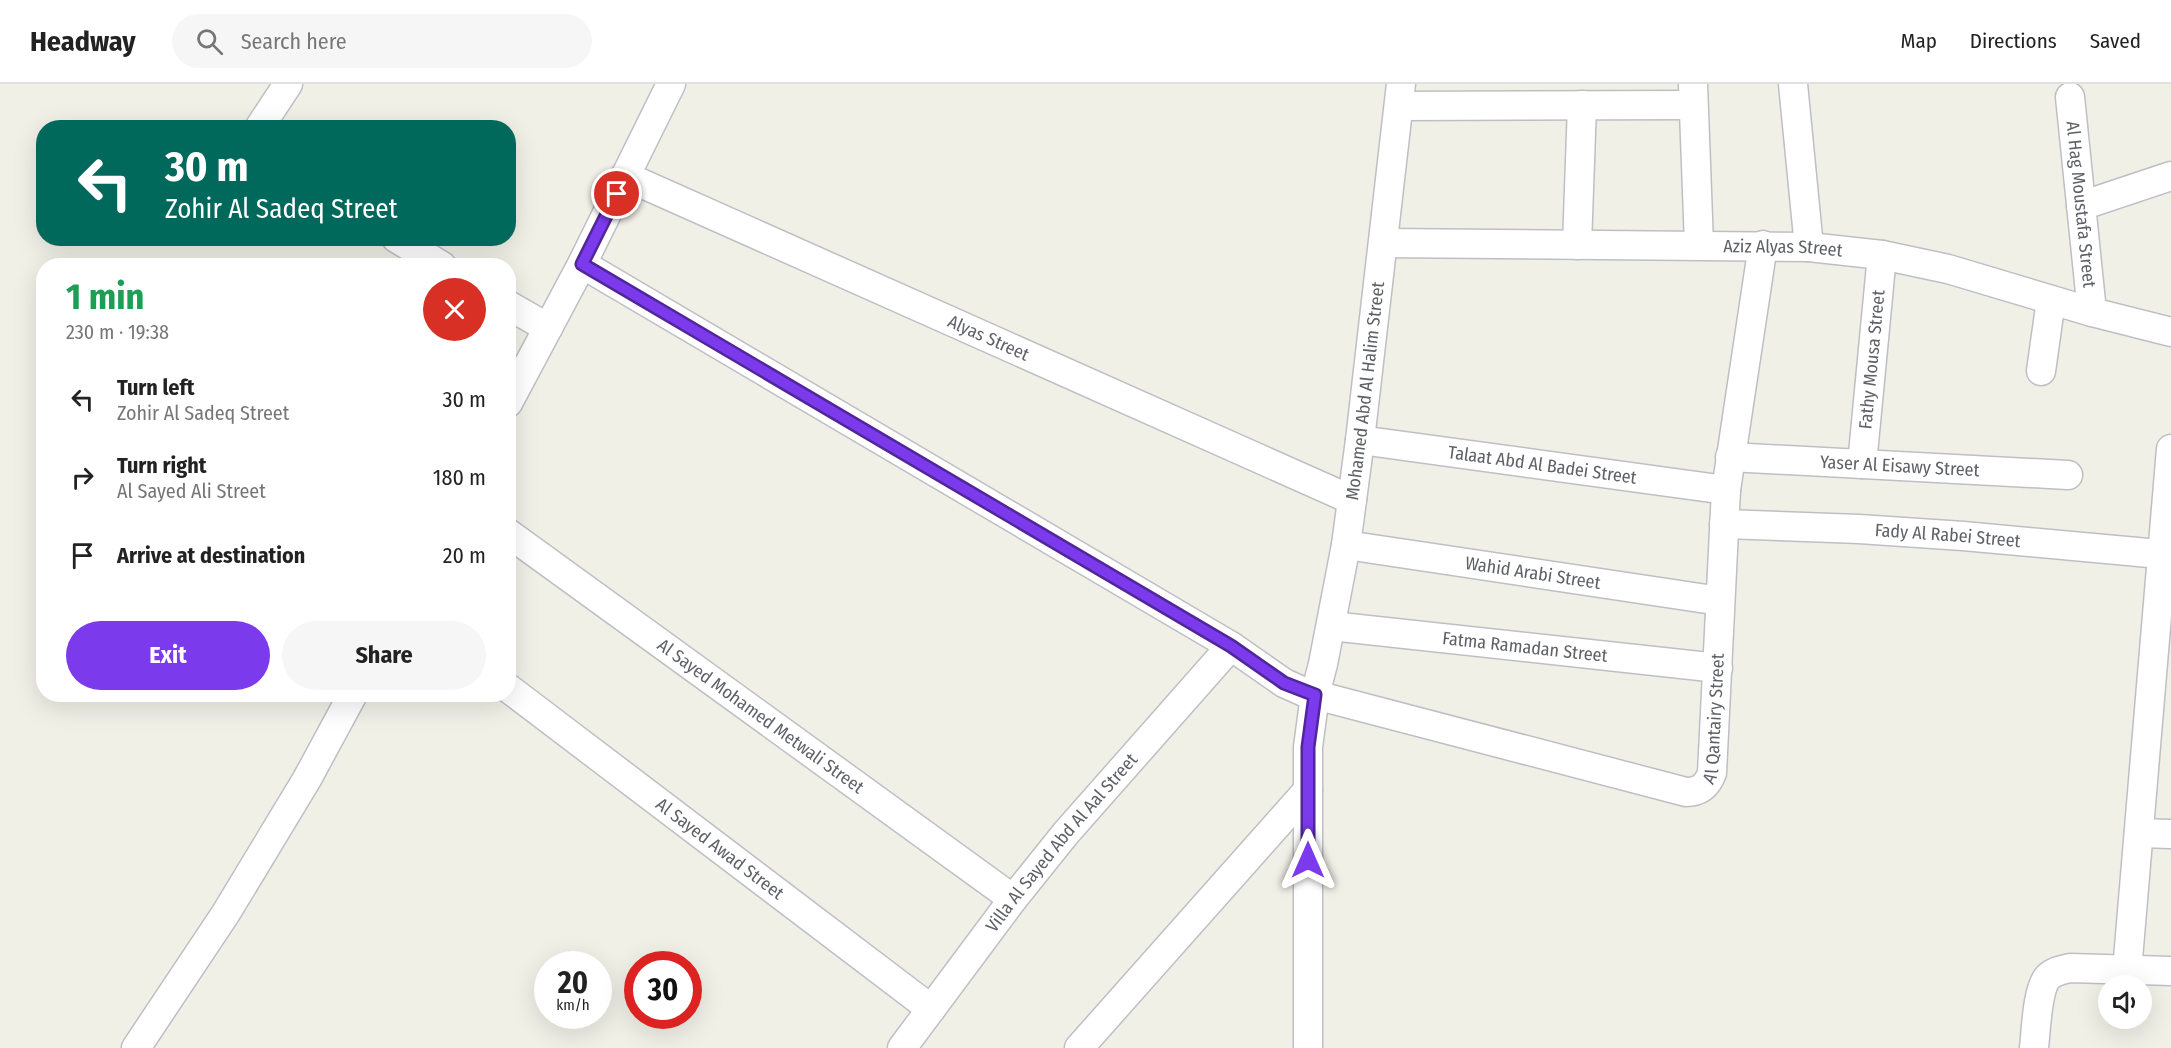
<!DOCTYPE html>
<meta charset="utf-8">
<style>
body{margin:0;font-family:"Fira Sans Condensed",sans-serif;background:#f6f6f6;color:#222;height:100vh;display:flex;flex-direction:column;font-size:22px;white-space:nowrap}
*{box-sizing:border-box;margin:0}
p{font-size:20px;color:#767676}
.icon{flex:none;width:33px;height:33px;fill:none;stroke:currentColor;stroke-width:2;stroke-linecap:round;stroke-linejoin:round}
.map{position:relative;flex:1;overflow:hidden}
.drawer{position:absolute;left:36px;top:174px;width:480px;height:444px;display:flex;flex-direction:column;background:#fff;border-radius:24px;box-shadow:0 6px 24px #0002}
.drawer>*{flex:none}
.hud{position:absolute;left:36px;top:36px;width:480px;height:126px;border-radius:24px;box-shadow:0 6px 24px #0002;background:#00695c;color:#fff;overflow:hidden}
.controls{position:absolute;left:2098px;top:891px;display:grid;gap:12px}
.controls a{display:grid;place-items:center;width:54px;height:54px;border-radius:50%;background:#fff;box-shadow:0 6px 24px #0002;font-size:30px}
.speed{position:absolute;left:534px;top:867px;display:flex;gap:12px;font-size:30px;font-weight:700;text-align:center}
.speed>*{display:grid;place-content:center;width:78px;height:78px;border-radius:50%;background:#fff;box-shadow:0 6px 24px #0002;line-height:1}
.speed small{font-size:15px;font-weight:400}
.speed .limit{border:9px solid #d22;background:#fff;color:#111}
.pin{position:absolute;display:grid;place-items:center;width:51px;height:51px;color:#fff;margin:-26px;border:3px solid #fff;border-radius:50%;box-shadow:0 2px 6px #0007}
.me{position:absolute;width:66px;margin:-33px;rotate:0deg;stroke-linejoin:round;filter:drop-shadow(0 0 4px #0008)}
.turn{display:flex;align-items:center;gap:21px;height:126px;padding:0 30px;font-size:27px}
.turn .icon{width:78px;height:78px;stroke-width:2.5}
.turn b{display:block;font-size:42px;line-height:51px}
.round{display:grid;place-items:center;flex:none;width:63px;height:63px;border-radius:32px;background:#f6f6f6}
.summary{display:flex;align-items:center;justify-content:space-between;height:102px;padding:0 30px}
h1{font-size:36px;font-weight:700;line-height:45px;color:#1e9e55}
.cta{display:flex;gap:12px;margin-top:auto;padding:12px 30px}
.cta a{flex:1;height:69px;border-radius:36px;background:#7c3aed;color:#fff;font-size:24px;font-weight:700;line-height:69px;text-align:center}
.cta a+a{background:#f6f6f6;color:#222}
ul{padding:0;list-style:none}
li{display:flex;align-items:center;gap:18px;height:78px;padding:0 30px}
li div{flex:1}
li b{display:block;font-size:22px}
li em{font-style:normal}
header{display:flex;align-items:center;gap:36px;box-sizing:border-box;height:84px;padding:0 30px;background:#fff;border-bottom:2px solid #e0e0e0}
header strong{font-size:28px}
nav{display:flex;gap:33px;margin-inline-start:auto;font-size:21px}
.search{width:420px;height:54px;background:#f6f6f6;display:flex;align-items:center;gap:15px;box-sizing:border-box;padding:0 21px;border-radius:33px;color:#767676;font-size:22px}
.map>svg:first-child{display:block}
</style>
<header>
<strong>Headway</strong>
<div class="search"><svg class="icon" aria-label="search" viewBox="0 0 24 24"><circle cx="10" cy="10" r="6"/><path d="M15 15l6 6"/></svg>Search here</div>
<nav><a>Map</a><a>Directions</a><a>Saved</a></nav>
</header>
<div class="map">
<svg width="2171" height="964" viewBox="0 0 2171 964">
<rect width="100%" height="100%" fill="#f1f0e7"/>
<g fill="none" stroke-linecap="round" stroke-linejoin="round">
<g stroke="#bebfc5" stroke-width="31">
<g id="minor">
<path d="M1693,0L1699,161"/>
<path d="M1793,0L1809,163"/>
<path id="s1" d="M2070,13L2092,228"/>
<path d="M1399,22L1693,21"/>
<path d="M259,44L288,0"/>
<path id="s2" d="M625,92L1352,416"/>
<path d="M2081,122L2171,92"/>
<path d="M396,154L442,182"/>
<path id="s3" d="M1384,159L1809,163L1882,171L1948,185L2092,228L2171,248"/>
<path d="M1577,161L1582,21"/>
<path id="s4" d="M582,180L1231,562L1284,599L1304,608L1686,708C1700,708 1707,702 1712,689L1726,406L1763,161"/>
<path d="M508,221L548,244"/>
<path d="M2041,287L2051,216"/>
<path d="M508,319L582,180L671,0"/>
<path id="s5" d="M1360,356L1726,406"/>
<path id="s6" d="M1730,373L2068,391"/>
<path id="s7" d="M1862,380L1882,171"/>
<path id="s8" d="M1724,440L1859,445L1963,452L2171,471"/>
<path id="s9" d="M508,449L1013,815"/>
<path id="s10" d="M1346,461L1720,517"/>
<path id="s11" d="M1331,542L1718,584"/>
<path id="s12" d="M508,604L931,925"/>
<path d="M2139,749L2171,750"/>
<path d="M2127,887L2171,365"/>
<path d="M136,964L226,829L307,695L353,610"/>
<path id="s13" d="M902,964L1013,815L1066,749L1231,562"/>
<path d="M1079,964L1308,706"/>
<path id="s14" d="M1308,964V663L1315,611L1323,580L1346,461L1360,356L1401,0"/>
<path d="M2034,964C2036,947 2037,905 2048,893C2054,887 2062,886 2070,884L2171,887"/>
</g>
</g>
<use href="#minor" stroke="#fff" stroke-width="28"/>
</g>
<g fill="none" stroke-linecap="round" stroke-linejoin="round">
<g stroke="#51269a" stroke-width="15">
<path id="route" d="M617,110L582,180L1231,562L1284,599L1315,611L1308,663V776"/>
</g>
<use href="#route" stroke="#7c3aed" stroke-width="10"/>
</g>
<g text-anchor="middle" stroke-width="6" stroke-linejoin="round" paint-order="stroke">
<g font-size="18" fill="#5e6167" stroke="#fff">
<text dy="6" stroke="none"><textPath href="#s1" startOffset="108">Al Hag Moustafa Street</textPath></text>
<text dy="6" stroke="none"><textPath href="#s3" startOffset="399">Aziz Alyas Street</textPath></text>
<text dy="6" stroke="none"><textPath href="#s2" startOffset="398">Alyas Street</textPath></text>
<text dy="6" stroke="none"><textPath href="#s7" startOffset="105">Fathy Mousa Street</textPath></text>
<text dy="6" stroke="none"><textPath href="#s14" startOffset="662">Mohamed Abd Al Halim Street</textPath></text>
<text dy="6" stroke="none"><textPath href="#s5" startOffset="184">Talaat Abd Al Badei Street</textPath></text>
<text dy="6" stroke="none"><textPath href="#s6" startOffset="170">Yaser Al Eisawy Street</textPath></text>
<text dy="6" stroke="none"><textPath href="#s8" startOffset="224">Fady Al Rabei Street</textPath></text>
<text dy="6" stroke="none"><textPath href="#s10" startOffset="189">Wahid Arabi Street</textPath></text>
<text dy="6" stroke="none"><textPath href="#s11" startOffset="195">Fatma Ramadan Street</textPath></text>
<text dy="6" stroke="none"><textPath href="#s9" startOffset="312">Al Sayed Mohamed Metwali Street</textPath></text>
<text dy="6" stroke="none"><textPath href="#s4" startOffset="1324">Al Qantairy Street</textPath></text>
<text dy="6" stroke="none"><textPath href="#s13" startOffset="260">Villa Al Sayed Abd Al Aal Street</textPath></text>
<text dy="6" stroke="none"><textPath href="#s12" startOffset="266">Al Sayed Awad Street</textPath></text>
</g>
</g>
</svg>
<div class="controls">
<a><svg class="icon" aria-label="sound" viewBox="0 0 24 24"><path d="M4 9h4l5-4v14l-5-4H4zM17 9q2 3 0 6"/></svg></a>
</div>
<div class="speed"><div>20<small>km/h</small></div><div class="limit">30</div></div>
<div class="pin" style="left:617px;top:110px;background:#d93025"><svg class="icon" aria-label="arrive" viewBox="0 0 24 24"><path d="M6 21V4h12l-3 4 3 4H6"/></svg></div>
<svg class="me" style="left:1308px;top:776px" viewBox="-20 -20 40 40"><path d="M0-17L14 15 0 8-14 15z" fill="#7c3aed" stroke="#fff" stroke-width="4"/></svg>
<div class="hud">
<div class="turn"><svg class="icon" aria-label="left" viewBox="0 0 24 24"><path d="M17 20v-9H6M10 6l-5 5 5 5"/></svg><div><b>30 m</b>Zohir Al Sadeq Street</div></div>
</div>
<section class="drawer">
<div class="summary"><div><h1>1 min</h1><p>230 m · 19:38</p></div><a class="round" style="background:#d93025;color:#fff"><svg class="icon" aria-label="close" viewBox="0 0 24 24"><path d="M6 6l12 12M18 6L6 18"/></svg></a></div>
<ul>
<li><svg class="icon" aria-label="left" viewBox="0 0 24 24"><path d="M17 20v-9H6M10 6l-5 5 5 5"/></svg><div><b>Turn left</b><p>Zohir Al Sadeq Street</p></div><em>30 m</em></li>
<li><svg class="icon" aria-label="right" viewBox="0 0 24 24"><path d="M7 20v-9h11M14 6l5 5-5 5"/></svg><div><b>Turn right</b><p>Al Sayed Ali Street</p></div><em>180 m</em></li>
<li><svg class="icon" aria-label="arrive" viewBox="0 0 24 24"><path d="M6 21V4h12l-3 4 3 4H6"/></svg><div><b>Arrive at destination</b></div><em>20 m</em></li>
</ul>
<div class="cta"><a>Exit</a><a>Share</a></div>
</section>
</div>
